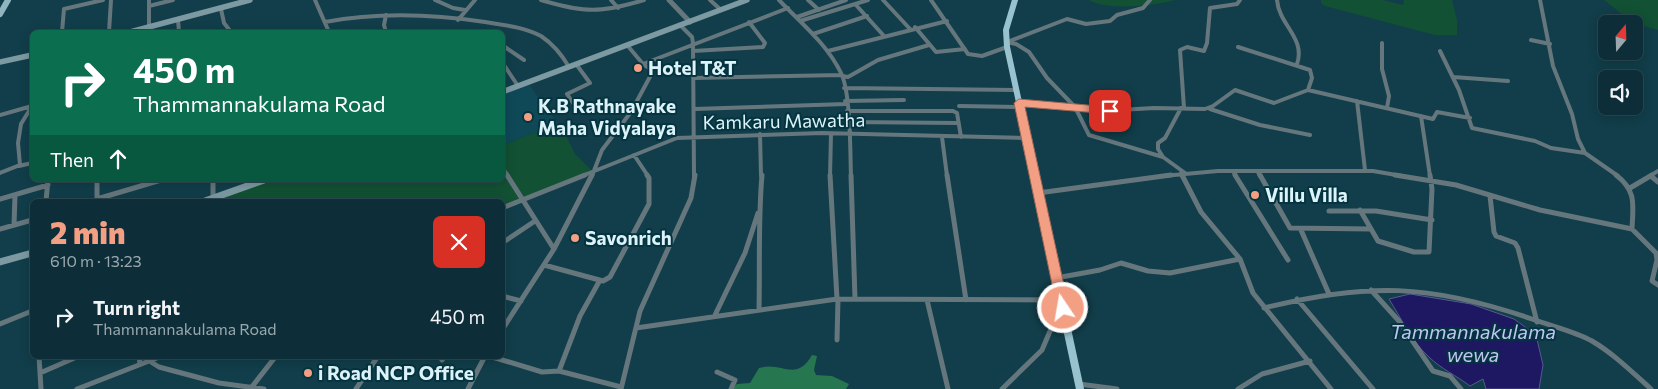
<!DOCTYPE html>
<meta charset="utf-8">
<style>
body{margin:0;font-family:Commissioner,sans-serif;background:#1b3a43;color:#f1f3f6;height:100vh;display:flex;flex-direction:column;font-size:19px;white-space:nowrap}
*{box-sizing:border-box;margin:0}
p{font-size:16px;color:#9aa8ae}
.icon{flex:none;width:28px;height:28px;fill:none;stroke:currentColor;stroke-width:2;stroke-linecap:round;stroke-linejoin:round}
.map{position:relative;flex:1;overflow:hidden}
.side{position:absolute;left:30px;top:199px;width:475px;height:160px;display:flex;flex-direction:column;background:#0d2e38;border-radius:8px;box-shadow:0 2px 12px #0003,0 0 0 1px #2d4a53}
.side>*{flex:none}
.hud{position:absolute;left:30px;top:30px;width:475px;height:152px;border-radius:8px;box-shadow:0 2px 12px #0003,0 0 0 1px #2d4a53;background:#0b6e4f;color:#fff;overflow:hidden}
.needle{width:32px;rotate:19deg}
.buttons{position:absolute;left:1598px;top:15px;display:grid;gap:10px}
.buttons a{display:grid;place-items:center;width:45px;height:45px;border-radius:8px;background:#0d2e38;box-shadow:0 2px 12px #0003,0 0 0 1px #2d4a53;font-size:25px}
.pin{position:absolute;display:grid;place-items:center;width:42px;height:42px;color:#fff;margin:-21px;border-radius:10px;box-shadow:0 2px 8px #0006}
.me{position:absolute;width:55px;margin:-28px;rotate:348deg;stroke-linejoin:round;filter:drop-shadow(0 0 4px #0008)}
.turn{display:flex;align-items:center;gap:18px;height:105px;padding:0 20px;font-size:22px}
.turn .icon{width:65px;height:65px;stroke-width:2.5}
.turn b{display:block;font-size:35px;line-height:42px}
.then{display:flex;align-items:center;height:48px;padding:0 20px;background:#0003;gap:10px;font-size:19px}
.round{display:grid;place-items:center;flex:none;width:52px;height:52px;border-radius:8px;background:#1b3a43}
.head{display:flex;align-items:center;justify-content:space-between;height:85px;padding:0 20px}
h1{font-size:30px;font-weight:800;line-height:38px;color:#f39f84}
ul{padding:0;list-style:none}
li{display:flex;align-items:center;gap:15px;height:65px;padding:0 20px}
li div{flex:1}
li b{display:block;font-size:19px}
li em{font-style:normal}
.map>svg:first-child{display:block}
</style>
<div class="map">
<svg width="1658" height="389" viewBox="0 0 1658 389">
<rect width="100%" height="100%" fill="#113e4a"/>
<path fill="#0f4958" d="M527,82L564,132L555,128L541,130L503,145V92Z"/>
<path fill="#125134" d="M1089,0H1175C1153,6 1109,11 1089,0Z
M1321,0H1383L1403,5L1404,0H1452L1457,20V35H1435L1325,6L1321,3Z
M1604,0H1658V30L1633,23Z
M555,128L564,132L575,154L593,172L503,209L502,201H205L264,180H502L503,145L541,130Z"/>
<path fill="#267650" d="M812,355L817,356L814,370L816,375L832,376L849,384L846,389H732L737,384L750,383L759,368C782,361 796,383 812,355Z"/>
<path fill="#1e1761" stroke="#57598f" d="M1410,294L1471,304L1514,319L1536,335L1543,365L1539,389H1486L1483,379L1470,386C1457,376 1440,368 1429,357C1412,342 1401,318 1389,299Z"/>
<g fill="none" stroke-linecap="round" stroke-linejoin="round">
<path stroke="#65777d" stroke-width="4" d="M149,0V28
M315,0L329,32
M435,0L453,8L465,10
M541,0C584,13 601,13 644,0
M611,0L618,8
M710,0L721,10
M779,0C801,23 827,44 841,73C851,93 850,152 851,176
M808,0L819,10
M883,0L910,29
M931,0L968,54L982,56L1007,47
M1277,0C1279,25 1306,38 1297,64
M1540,0L1553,66L1572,114L1578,139L1585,153L1618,176
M856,5L884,36
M149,6L173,0
M221,9L224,23L231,32
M386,15L384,25L386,32
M797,17L846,0
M178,20L179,32
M458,20L475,0
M800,21L868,0
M325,22C378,12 432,14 485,22C504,25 524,27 541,36C553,44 562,55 569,67
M680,25L692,37L693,43L694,176
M915,27L936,52L965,49
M62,32L64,9L103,0
M109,32L111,0
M813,34L867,16
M1531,40L1550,44
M1006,42L1016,44L1029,52L1047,78L1075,107L1089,135L1163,157L1185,173
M1007,42L1067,19L1086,24L1110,21L1117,15L1143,8L1150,0
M1382,43V69L1389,96L1387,108
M502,45L524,60
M1238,47L1310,70L1312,78L1308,90
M693,51L763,47L765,43L749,22
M828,51L947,21
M1440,51L1459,90L1472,128L1535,141L1551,148L1585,153
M502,62L518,86
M643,64L788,8
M842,76L848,77L878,60L929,45
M1453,77L1508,81
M694,78L842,75
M844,88L1016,90
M1308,90L1433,119L1437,112L1470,118
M845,101L904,100
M1357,101L1365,170
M573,103L567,94L590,83L576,64
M1019,103L1102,111L1154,108L1205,109L1213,106L1235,90L1274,103L1308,90
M959,106L1020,107
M1184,108L1180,50L1187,47L1204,51L1207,43L1210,8L1237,4L1240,0
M694,109L846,104
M1210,109L1260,125L1310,135
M847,111H953L957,113L961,137
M0,115L32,106
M1421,116L1430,176
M849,122L958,123
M760,134L761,176
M942,137L947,176
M634,155L648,176
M1163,157L1158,149V143L1165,138L1181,108
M19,166L32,163
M502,167L508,176
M1233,171L1236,176
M1258,172L1260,176
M0,173L20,165L18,143L21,124L32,106V80
M1181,173L1182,176
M582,176L677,138L822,133L1027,138
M592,176L602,150L631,112L652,73V70L643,64L627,45
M830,176L831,134
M1163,176L1218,171H1373L1402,176
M1650,176L1658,171"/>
<path stroke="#65777d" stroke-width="5" d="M830,175L837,299
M851,175L855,299
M947,175L966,300
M1182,175L1201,212L1240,259L1253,293L1331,389
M1235,175L1288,260
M1260,175L1290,228L1371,229
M1395,175L1456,185L1540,210L1632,229L1656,253L1657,260L1652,281L1658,285
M1616,175C1637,191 1633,205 1632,229
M1651,176L1658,182
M97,180V201
M213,180V198
M1630,188L1652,175
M1038,193L1171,175
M1490,196L1494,232L1496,236L1515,243L1518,248L1537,322
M0,199L48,185
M97,199L161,180
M46,201L48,180
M502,208L585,175
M1360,210L1378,241L1414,252H1429L1432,189L1430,175
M1329,211H1376L1432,220
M14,225L15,195
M0,229L32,220
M1301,230L1329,294
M502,243L535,221
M554,249L592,175
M544,265L603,281L610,277L649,204V178L647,175
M1056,278L1100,270L1121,263L1148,271L1170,273L1240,259
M1371,290L1399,321L1433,371L1450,376L1461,389
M502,296L521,301
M1297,299L1373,389
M927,300L948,389
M1264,308C1368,282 1430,284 1532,319C1551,326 1574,331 1592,341C1614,354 1632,372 1651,389
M759,310C760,265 758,220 762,175
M715,315L745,253L758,213
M0,324L32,311
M636,328L837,299L1061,300
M502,330L554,249L507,175
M837,340L838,299
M39,356L41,389
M139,356L140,364
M489,356L542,372L559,371L580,316L600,280
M442,360L445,356
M151,362L159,367L219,383L264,389
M559,371L621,387
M717,372L735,380L731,389
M40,373L79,356
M1079,384L1117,389
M251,388L276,356
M77,389L162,356
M356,389L378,356
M468,389L485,356
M621,389L640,311L691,198L695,175
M1002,389L1042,350L1056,317L1063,308
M1238,389L1262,374L1310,361"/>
<path stroke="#65777d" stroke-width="5" d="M669,0L690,22"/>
<path stroke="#7d9aa3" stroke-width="5.5" d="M130,32L250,0
M0,62L32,55
M502,92L747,0"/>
<path stroke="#7d9aa3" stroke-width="7" d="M205,201L264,180
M0,262L32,253"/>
<path stroke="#90b5c1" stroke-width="6" d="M0,14L8,0"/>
<path stroke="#98c2ce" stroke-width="6" d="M1015,0L1006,30L1007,47L1035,176"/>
<path stroke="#98c2ce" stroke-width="8" d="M1034,175L1080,389"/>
</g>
<path fill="#f39f84" stroke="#9e6756" d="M1019,99L1110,107L1116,111L1110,114L1025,107L1069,308L1063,313L1057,308L1014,103Z"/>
<g fill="#f39f84" stroke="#04343f" stroke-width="2">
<circle cx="638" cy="68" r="5"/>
<circle cx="528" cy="117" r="5"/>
<circle cx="1255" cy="195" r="5"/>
<circle cx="575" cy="238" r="5"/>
<circle cx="308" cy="373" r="5"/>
</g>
<g text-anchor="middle" stroke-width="4" stroke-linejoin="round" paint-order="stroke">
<g font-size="19" font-weight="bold" fill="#ddf3fa" stroke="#04343f" text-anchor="start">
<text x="648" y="75">Hotel T&amp;T</text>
<text x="538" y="113">K.B Rathnayake<tspan x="538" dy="22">Maha Vidyalaya</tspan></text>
<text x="1265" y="202">Villu Villa</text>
<text x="585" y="245">Savonrich</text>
<text x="318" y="380">i Road NCP Office</text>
</g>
<g font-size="19" fill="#ddf3fa" stroke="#04343f">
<text transform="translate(784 121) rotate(-1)" y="7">Kamkaru Mawatha</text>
</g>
<g font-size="20" font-style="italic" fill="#c0c6f1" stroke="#04343f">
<text x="1473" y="339">Tammannakulama<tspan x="1473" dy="23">wewa</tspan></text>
</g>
</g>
</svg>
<div class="buttons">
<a><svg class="needle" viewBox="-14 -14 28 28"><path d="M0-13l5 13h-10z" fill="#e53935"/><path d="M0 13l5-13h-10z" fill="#9aa8ae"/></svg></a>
<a><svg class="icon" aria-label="sound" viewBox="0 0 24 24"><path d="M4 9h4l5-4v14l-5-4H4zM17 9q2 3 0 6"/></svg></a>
</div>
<div class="pin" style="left:1110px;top:111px;background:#d93025"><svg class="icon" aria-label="arrive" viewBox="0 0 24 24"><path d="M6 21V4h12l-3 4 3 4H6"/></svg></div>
<svg class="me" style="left:1063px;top:308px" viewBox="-20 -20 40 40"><circle r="17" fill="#f39f84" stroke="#fff" stroke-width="3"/><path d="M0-11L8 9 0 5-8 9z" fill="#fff"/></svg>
<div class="hud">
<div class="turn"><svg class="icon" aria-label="right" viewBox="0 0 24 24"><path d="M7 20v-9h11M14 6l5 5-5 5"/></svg><div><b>450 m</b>Thammannakulama Road</div></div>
<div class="then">Then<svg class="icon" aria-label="ahead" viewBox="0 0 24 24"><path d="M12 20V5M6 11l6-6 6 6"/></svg></div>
</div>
<section class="side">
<div class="head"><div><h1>2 min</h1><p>610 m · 13:23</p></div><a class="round" style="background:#d93025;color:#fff"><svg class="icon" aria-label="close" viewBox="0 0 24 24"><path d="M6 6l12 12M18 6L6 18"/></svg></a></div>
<ul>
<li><svg class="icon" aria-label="right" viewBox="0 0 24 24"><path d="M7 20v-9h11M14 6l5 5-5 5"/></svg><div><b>Turn right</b><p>Thammannakulama Road</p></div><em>450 m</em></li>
</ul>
</section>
</div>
